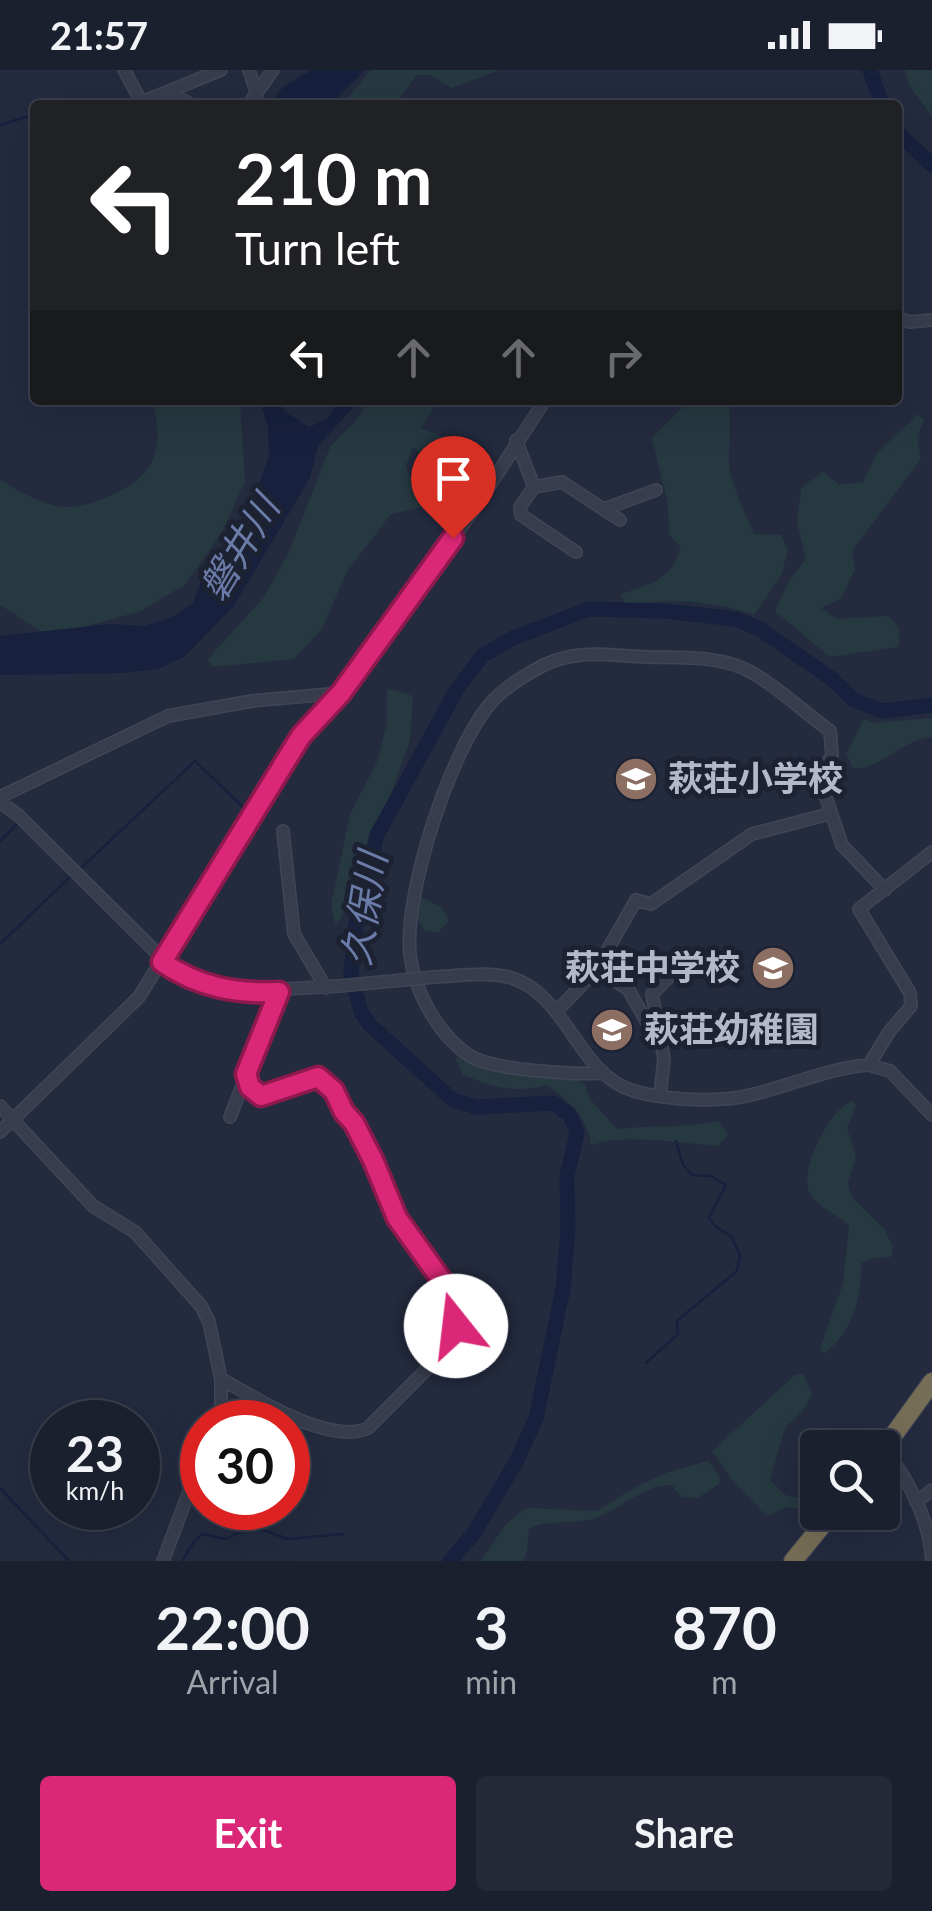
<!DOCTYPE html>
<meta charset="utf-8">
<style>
body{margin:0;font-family:Lato,"Noto Sans JP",sans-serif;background:#242837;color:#f1f3f6;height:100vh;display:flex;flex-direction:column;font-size:38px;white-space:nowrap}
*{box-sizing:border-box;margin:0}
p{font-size:32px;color:#a0a3aa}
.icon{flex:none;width:55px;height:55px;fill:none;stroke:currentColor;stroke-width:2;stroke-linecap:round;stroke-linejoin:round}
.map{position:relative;height:1491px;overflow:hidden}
.sheet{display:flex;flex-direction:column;background:#1b202f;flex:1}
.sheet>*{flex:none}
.guide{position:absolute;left:30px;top:30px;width:872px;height:305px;border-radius:10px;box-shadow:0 10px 40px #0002,0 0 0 2px #393e4b;background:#202124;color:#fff;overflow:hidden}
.fabs{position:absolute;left:800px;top:1360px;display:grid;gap:20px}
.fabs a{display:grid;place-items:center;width:100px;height:100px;border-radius:10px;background:#1b202f;box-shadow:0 10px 40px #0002,0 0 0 2px #393e4b;font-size:50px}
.speed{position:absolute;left:30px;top:1330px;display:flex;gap:20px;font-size:50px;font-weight:700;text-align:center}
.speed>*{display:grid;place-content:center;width:130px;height:130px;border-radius:50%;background:#1b202f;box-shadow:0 10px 40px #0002,0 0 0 2px #393e4b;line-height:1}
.speed small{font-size:25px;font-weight:400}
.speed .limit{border:15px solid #d22;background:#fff;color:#111}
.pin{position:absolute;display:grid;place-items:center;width:85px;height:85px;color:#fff;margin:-102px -42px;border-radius:50% 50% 50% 0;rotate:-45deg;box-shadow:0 0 10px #0007}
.pin .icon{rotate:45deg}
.me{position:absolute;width:110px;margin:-55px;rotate:344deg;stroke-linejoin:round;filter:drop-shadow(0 0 8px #0008)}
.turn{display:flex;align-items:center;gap:35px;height:210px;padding:0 40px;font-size:45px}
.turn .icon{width:130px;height:130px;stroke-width:2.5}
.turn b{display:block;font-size:70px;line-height:85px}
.lanes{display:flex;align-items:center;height:95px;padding:0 40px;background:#0003;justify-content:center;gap:50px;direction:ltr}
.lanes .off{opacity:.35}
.eta{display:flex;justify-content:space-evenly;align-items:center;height:170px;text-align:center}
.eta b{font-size:60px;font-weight:700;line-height:70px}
.cta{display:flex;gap:20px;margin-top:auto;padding:20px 40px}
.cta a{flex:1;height:115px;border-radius:10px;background:#db2777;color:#fff;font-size:40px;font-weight:700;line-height:115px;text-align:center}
.cta a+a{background:#242837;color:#f1f3f6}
.status{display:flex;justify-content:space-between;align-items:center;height:70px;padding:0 50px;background:#1b202f;direction:ltr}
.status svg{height:28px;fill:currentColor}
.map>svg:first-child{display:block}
</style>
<div class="status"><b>21:57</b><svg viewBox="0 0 49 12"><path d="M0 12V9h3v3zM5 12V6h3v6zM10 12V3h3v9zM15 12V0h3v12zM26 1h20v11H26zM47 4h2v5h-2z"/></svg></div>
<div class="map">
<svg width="932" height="1491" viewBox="0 0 932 1491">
<rect width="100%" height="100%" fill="#242b3f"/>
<path fill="#263840" d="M371,0H500L452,18L431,5H417L394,35H326L347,29Z
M905,0H932V47L909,15Z
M153,330H240L245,411L222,462L186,514L141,541L49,567L0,535V410C18,420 44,436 65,437C91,439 142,415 152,392C161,371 157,351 153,330Z
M369,330H445L436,335L421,358L446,368L452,391L435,393L413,378L406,396L414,419L436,421L432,435L391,444L346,503L322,559L294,589L212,597L208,589L264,527L289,482L330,377L355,352Z
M690,330H728C732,352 729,365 729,387C728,411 745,441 754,464L781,465L788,480L781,506L754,545C707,529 673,529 625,535L621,524C652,514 669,511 681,478L669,464L668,434L652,368Z
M918,344L924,350L917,368L921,389L852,481L855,499L841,529L821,538L836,549L888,546L900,559L898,577L830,587L775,541L789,511L806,489L797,452L801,419L823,401L839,415L863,412L877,383Z
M387,618L413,626L410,670L361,811L336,856L331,836L350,744L377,692L387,653Z
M932,648V667C903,669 881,700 853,698L846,684L864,649L874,653Z
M421,827L442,838L449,850L438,863L425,861L416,847Z
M459,983L482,997L572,1007L585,1014L589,1028L617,1059C651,1055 685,1058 719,1051L728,1065L718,1076C683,1074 621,1062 591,1076C589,1048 568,1030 547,1015C515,1024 493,1017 463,1005L456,990Z
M852,1031L856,1035L847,1058L856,1087L848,1113L851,1126L884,1159L893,1177L891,1187L875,1188L861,1193C862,1227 852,1263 824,1284L820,1279L843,1213L849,1155C838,1146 819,1137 811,1126C796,1104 829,1039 852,1031Z
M803,1304L812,1324L805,1338L785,1358L770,1410L785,1425L799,1428L804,1434L801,1439L787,1437L767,1446L732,1410L712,1381L795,1305Z
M708,1391L720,1407L719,1414L698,1428L681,1427L672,1415C642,1415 621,1440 592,1449C571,1455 545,1449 529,1459L527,1482L523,1491H480L507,1453L526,1438L597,1441L635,1417L668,1402Z"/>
<path fill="#17203d" d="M311,0H365L335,30L309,35H269L283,17Z
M259,330H279L285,341L309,357L327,349L339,330H360L318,376L310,408L233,537L184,587L158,599L123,603L0,605V566L110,554L144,556L172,547L193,533L202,509L230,471L258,418L269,386L268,356Z"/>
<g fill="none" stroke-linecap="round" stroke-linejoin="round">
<path stroke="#17203d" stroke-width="2.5" d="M0,55L35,44
M0,771L19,752
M81,798L195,691L246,740
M0,874L71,806
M646,1293L678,1264L677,1251L737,1201L740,1185L731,1166L716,1157L709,1148L726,1115L711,1106L692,1105L683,1095L676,1071
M0,1418L69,1491
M182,1491L195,1470L203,1464L226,1469L252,1456L288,1469L343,1464"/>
<path stroke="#17203d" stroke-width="15" d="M870,0L882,35
M898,63L932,95
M450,1491L474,1463L517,1390L536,1348L563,1219L568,1158L567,1106L577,1063L570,1045L553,1033L477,1037L453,1030L370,955L361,942L351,903L356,853L377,765L457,619L483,585L513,568L589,539L664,541L736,549L760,559L783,575L832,609L854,630L882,641L932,635"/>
<g stroke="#414657" stroke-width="14">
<path id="minor" d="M124,0L143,35
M249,0L257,24
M167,22L192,35
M142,32L221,0
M248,35L273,0
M898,248L910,252L932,250
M516,370L534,417L520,437L521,445L576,482
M534,417L562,412L620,450
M604,439L656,420
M0,727L168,646L252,631L341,623
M0,732L18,745L176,902L234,922L339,916
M283,761L294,864L326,918
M596,900L628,919L653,963L658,964
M435,907C459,906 488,901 512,908C568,926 578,1005 634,1021C666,1030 709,1032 741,1027C784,1019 825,998 869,995L890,1001L932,1045
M556,942L596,900L636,830L651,834L752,764L829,744
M869,995L889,962L911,936L910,923L859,839L932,782
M603,1003C575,1005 493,1000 470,986C438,965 414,921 410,884C404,822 450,683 489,635C501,620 527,604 544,595C580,578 609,586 647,587C683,588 719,585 751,602C779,618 804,642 830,661L832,685L819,707L842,775L885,820
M660,1025L664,989L652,924L667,909
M0,1036L93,1136L135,1162L201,1236L209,1252L221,1309V1335L215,1352
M230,1047L279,922
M0,1062L139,927L282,693L301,666L341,623L476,437L545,330
M221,1309C256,1328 330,1376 368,1358L448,1278L455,1256L448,1219L397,1148L373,1089L354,1053L344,1042L334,1021L318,1007L261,1026L250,1017L246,1004
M884,1379C909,1409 930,1452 932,1491
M916,1432L932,1420
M163,1491L202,1387"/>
</g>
<g stroke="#404556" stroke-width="20">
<path id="highway" d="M882,1381L932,1312
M793,1491L833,1442"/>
</g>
<use href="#minor" stroke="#383d4e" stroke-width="11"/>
<use href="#highway" stroke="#756d55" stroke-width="18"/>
<g stroke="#414657" stroke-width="14" stroke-linecap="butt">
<path id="minor-bridge" d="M339,916L435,907"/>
</g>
<use href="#minor-bridge" stroke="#383d4e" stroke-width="11"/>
</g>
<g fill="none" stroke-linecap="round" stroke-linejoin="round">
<g stroke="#8e194d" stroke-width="25">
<path id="route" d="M453,468L341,623L301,666L162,892C198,917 236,924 279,922L246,1004L250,1017L261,1026L318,1007L334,1021L344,1042L354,1053L373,1090L397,1148L448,1219L456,1256"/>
</g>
<use href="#route" stroke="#db2777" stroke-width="18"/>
</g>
<defs>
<g id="school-disc" transform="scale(2.25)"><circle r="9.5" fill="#8d6e63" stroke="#1d2233"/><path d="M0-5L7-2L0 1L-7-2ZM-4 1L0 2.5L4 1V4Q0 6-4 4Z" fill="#fff"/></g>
</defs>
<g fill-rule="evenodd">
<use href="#school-disc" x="636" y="709"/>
<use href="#school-disc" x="773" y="898"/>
<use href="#school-disc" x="612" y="960"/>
</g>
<g text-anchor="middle" stroke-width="10" stroke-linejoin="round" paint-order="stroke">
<g font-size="35" font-weight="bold" fill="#b4b9c9" stroke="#1d2233" text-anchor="start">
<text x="668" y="721">萩荘小学校</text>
<text x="740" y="910" text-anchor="end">萩荘中学校</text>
<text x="644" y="972">萩荘幼稚園</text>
</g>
<g font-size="38" font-style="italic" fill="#6c7ca9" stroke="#1d2233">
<text transform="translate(240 478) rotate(-59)" y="13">磐井川</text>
<text transform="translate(365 839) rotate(-81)" y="13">久保川</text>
</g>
</g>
</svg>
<div class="fabs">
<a><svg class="icon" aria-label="search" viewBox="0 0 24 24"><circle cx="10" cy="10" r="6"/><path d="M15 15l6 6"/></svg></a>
</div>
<div class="speed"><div>23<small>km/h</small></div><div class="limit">30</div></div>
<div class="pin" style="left:453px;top:468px;background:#d93025"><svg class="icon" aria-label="arrive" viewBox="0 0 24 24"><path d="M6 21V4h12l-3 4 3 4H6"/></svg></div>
<svg class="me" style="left:456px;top:1256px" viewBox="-20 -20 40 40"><circle r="19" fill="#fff"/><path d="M0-13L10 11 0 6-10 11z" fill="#db2777"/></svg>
<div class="guide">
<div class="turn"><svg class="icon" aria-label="left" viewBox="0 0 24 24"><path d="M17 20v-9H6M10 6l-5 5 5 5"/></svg><div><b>210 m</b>Turn left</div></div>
<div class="lanes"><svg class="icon" aria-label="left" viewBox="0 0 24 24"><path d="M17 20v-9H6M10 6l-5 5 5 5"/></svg><svg class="icon off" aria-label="ahead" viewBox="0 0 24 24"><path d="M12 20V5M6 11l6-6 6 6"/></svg><svg class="icon off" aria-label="ahead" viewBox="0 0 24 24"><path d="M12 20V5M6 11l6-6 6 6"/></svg><svg class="icon off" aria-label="right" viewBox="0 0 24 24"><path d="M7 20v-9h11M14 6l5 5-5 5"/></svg></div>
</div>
</div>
<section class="sheet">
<div class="eta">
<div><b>22:00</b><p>Arrival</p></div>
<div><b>3</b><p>min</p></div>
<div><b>870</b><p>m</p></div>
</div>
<div class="cta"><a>Exit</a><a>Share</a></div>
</section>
